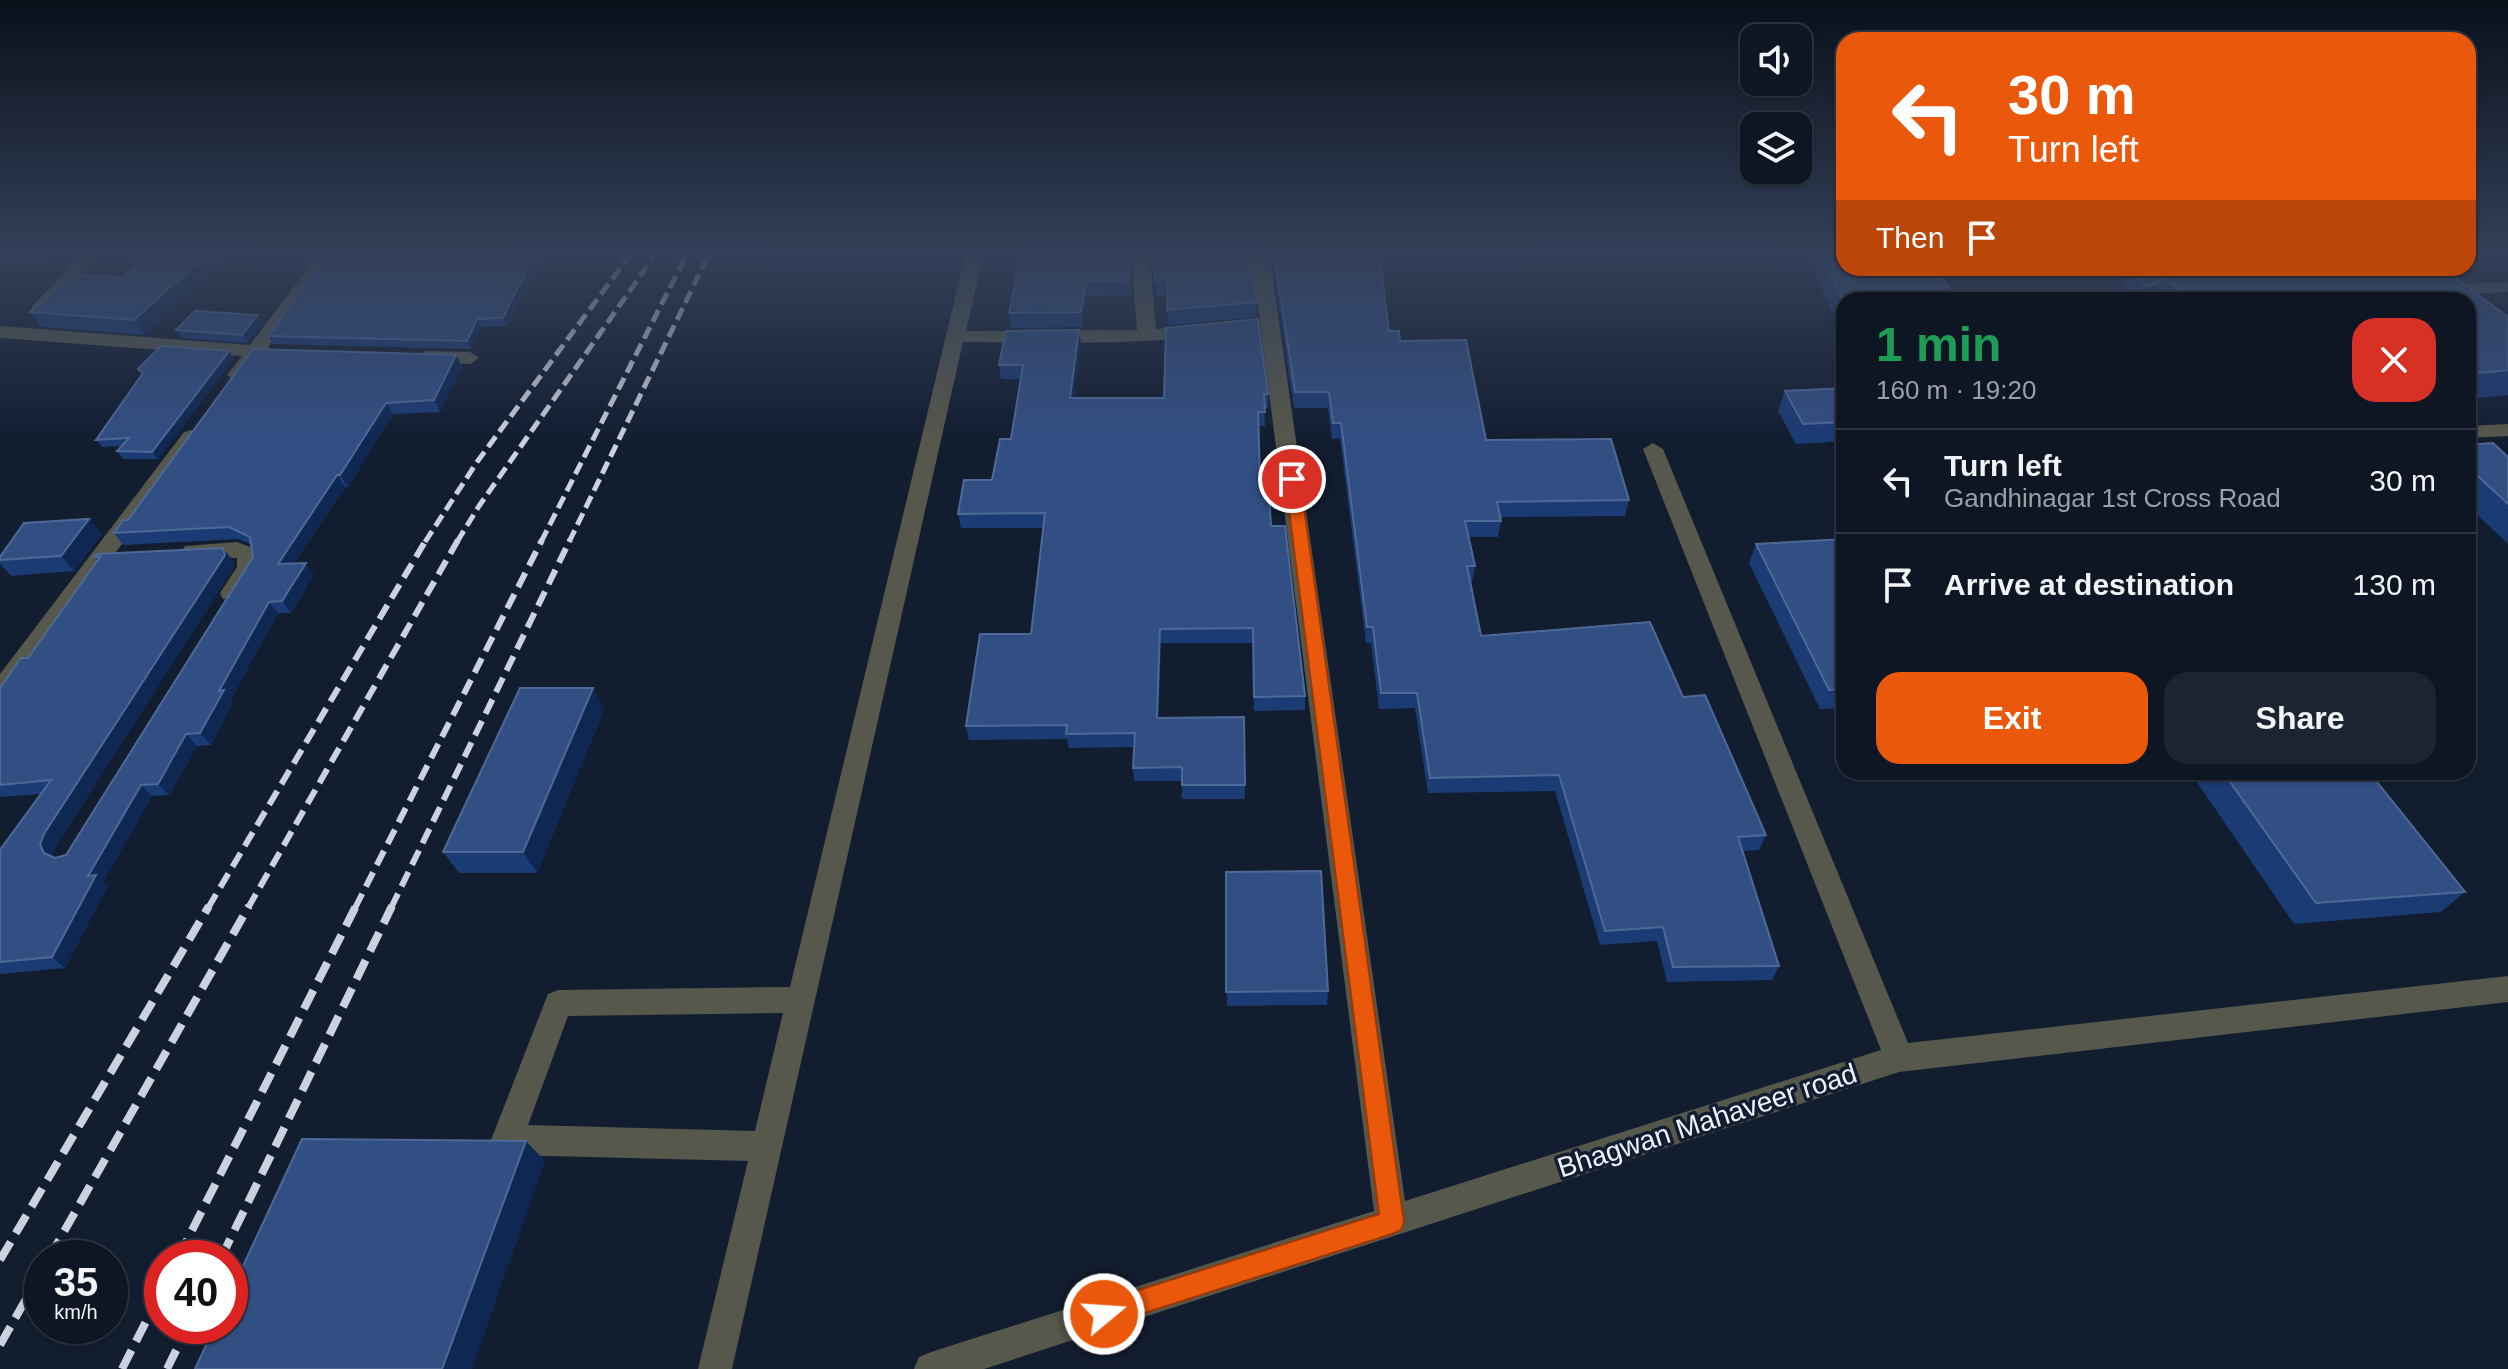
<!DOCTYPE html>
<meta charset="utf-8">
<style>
body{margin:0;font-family:Arial,sans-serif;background:#1c2331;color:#f1f3f6;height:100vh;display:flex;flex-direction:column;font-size:30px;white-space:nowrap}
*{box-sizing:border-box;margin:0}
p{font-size:26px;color:#9b9fa6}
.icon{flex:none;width:44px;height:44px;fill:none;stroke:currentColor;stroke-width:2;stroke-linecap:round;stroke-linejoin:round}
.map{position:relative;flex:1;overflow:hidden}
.sheet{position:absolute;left:1836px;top:292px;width:640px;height:488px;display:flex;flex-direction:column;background:#0e1624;border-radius:24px;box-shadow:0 2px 6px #0004,0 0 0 2px #2e3541}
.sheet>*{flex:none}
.guide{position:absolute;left:1836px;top:32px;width:640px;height:244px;border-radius:24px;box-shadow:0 2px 6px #0004,0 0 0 2px #2e3541;background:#ea580c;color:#fff;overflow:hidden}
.controls{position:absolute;left:1740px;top:24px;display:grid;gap:16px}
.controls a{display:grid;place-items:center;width:72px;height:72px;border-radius:16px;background:#0e1624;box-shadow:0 2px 6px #0004,0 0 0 2px #2e3541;font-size:40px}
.speed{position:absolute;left:24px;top:1240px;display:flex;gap:16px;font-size:40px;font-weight:700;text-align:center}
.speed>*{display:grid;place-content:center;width:104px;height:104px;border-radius:50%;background:#0e1624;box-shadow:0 2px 6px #0004,0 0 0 2px #2e3541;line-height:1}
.speed small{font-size:20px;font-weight:400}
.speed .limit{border:12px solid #d22;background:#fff;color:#111}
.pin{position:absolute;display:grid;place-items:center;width:68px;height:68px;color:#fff;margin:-34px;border:4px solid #fff;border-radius:50%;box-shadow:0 2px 8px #0007}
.me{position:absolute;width:88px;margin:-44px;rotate:72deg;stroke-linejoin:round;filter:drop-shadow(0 0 6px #0008)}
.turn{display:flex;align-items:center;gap:28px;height:168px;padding:0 40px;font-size:36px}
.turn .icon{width:104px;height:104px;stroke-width:2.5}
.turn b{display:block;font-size:56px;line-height:68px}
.then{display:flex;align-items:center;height:76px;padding:0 40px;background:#0003;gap:16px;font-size:30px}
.round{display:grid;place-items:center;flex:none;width:84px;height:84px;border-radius:24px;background:#1c2331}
.overview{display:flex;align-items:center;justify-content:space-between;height:136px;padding:0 40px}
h1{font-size:48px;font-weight:600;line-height:60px;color:#1e9e55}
.action{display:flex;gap:16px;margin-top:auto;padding:16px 40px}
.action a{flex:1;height:92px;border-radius:24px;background:#ea580c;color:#fff;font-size:32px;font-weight:600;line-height:92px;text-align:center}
.action a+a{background:#1c2331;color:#f1f3f6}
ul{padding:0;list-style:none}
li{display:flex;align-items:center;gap:24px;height:104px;padding:0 40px;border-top:2px solid #2e3541}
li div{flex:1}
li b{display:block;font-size:30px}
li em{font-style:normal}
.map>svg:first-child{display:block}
</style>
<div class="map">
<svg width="2508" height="1369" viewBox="0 0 2508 1369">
<rect width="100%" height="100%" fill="#131d30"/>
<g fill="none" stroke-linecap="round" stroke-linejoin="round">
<path fill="#57584c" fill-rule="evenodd" d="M84,252H103L46,312H34L31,308L34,304Z
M320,252H338L268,347L274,352L272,356L260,357L244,379L237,381L227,375L242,356L0,338V326L250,345Z
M966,252H984L966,331L1137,330L1131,252H1149L1156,329L1197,325L1206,331C1191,347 998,342 963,342L732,1369H698L748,1161L507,1155L496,1151L491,1140L548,994L558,990L790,987ZM783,1013L755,1131L528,1125L568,1016Z
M1251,252H1269L1405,1201L1881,1050L1643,449L1653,443L1663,449L1908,1043L2508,976V1002L1899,1072L984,1369H914L919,1357L931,1352L1374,1211Z
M2508,282V292L2438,295L2429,290L2438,285Z
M426,351L470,352L479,358L470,364L419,361L417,357Z
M2508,424V436L2468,438V426Z
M191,430L198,432L201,436L198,440L9,698L0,701V674L184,432Z
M237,542L256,549L259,567L239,599H223L220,593L237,567V558L185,556L182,551L185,546Z"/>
<path stroke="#cbd1de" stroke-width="5" stroke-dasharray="13 6" stroke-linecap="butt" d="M425,542L477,462L632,252
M457,542L479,506L657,252
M541,542L688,252
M569,542L710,252"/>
<path stroke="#cbd1de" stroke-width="6" stroke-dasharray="16 8" stroke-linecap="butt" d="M208,908L426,540
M248,908L458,540
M355,908L542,540
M391,908L570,540"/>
<path stroke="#cbd1de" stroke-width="8" stroke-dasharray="21 10" stroke-linecap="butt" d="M49,1258L249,906
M178,1258L356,906
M221,1258L392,906
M0,1260L209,906
M0,1345L42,1271
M122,1369L162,1290
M167,1369L188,1326"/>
</g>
<path fill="#1b3b75" d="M0,252H56L48,259H0Z
M149,252H218L224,261L144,335L41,327L30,312L123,277Z
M547,252L540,267H536L507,326L481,327L471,349L273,344L268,336Z
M1128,252L1131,295L1087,296L1083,327L1011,328L1009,313L1023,262Z
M1152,252L1257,302V317L1168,325L1167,295H1156Z
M1271,252H1379L1389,331L1400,341L1486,440L1629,500L1625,516L1500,517L1501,521L1498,537H1469L1475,566L1472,582H1470L1481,636L1683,697L1766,835L1759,850L1742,851L1779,966L1772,980L1667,982L1657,941L1600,945L1555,791L1428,793L1415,708L1379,709L1371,643H1366L1340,438L1332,439L1328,408H1294Z
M1804,252H1844V326H1839Z
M2105,268H2311L2317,274H2326L2319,268H2439L2440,269L2438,272L2508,317V395L2468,399V300H2150L2155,292L2141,300Z
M257,315L262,323L247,343L182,338L176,330Z
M1079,330L1081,344L1074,398H1164L1268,394V408H1264L1265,426H1258L1260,479L1305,696V710L1254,711L1253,643H1161L1158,718L1244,717L1245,799H1182V781H1134L1133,768L1134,747L1069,748L1067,739L969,740L966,726L1031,634L1044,528H961L958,514L992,480L1011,439L1020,379H1001L999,365Z
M229,351L234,359L158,459H123L117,451L122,446L102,447L96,440L142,375L138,369Z
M456,355L462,367L440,412L393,414L348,487H345L294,563L314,575L291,613H278L231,699L233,702L211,745L197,746L169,795L152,796L103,882L108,886L65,968L0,974V850L41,794L0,797V688L28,658L97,561L94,557L223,548L232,560L234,567L56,846L52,856L55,858L66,855L253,557L252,545L238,539L123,545L114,533L128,520Z
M1844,388V441L1796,444L1778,411L1785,391Z
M2468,445L2508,457V544L2468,506Z
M89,519L102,534L74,571L11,576L0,564V557Z
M1844,539V708L1820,709L1749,563L1756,544Z
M593,688L604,710L537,873H459L443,852Z
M2190,772H2369L2465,892L2441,912L2294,924Z
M1226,872L1328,991L1327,1005L1227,1006Z"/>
<path fill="#0e2753" d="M43,252H56L48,259Z
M209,252H218L224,261L144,335L134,320Z
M539,252H547L540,267L536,259Z
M532,259L536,267L507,326L503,318Z
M2160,280L2153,292L2141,300L2148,287Z
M1086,281L1087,296L1083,327L1081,312Z
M257,315L262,323L247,343L242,335Z
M477,319L481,327L471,349L467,341Z
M1079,330L1081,344L1072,412L1070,398Z
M229,351L234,359L158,459L152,452Z
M456,355L462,367L440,412L434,400Z
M386,403L393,414L348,487L340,475Z
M337,475L345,487L286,575L278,564Z
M89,519L102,534L74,571L61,556Z
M223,548L232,560L234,567L56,846L52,856L44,853L40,845L44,834Z
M306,563L314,575L291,613L282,601Z
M269,602L278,613L231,699L233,702L211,745L200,733L219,691Z
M1160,629L1161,643L1158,732L1157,718Z
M593,688L604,710L537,873L523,852Z
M186,734L197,746L169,795L158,784Z
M141,785L152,796L103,882L108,886L65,968L52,957L88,876Z
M526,1141L545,1161L472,1369H442Z"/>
<path fill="#324f84" stroke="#4f6997" stroke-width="2" d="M149,252H209L134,320L30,312L74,275L123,277Z
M331,252H539L536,259H532L503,318L477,319L467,341L268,336Z
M1024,252H1128L1130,280L1086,281L1081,312L1009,313L1019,262H1023Z
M1152,252H1250L1257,302L1167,310L1168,280H1155Z
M1274,252H1379L1389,331H1399L1400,341L1466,340L1486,440L1611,439L1629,500L1497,502L1501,521H1465L1475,566H1467L1481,636L1650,622L1683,697L1705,695L1766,835L1738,837L1779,966L1673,967L1663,927L1605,931L1559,775L1430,778L1417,693H1381L1373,627H1367L1341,423H1333L1329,392H1295Z
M1819,252H1844V268H1936L1956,300H1844V303Z
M2126,268H2311L2317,274L2163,277L2162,280L2148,287Z
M2340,268H2439L2440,269L2345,273Z
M2447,272L2508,317V370L2468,374V300H2193L2163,277Z
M195,311L257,315L242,335L176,330Z
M1258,319L1268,394H1264L1265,412H1258L1260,479H1268L1271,526H1285L1305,696L1254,697L1253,628L1160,629L1157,718L1244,717L1245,785H1182V767L1133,768L1135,733L1066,734L1067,725L966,726L980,634H1031L1045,513L958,514L964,480H992L1000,439H1011L1023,365H999L1006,331L1079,330L1070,398H1164L1166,328Z
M161,346L229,351L152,452L117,451L129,438L96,440L143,373L138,369Z
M253,349L456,355L434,400L386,403L340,475H337L278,564L306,563L282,601L269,602L219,691L224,690L200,733L186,734L158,784L141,785L88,876L96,875L52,957L0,962V850L51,780L0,785V688L21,658H28L100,557H94L97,554L223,548L225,555L44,834L40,845L44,853L55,858L66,855L253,557L250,537L229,527L114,533L123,520H128Z
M1844,388V422L1803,424L1785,391Z
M2493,443L2508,457V504L2468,467V445Z
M89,519L61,556L0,560V557L24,523Z
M1844,539V689L1829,690L1756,544Z
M520,688H593L523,852H443Z
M2223,772H2369L2465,892L2316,903Z
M1321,871L1328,991L1226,992V872Z
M302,1139L526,1141L442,1369H195L215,1326H230V1294Z"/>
<linearGradient id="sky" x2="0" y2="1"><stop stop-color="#0a101a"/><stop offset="0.57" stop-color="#334059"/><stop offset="1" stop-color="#334059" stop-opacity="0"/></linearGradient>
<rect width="2508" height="444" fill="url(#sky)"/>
<path fill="#ea580c" stroke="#983908" stroke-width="2" d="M1292,474L1300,479L1404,1222L1401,1230L1392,1234L1104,1326L1095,1323L1091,1314L1095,1305L1104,1301L1379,1214L1285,479Z"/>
<g text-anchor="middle" stroke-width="7" stroke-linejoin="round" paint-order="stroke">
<g font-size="28" fill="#eef4ff" stroke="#131d30">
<text transform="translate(1707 1120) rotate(-18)" y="10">Bhagwan Mahaveer road</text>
</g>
</g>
</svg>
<div class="controls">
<a><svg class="icon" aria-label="sound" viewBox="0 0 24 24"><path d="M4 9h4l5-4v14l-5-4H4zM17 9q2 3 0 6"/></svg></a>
<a><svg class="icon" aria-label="layers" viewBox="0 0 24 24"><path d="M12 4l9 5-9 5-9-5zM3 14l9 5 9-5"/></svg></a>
</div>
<div class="speed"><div>35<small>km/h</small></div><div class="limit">40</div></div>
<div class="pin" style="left:1292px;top:479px;background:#d93025"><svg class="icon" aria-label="arrive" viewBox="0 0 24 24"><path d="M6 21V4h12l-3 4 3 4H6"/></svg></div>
<svg class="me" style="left:1104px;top:1314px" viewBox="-20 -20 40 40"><circle r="17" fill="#ea580c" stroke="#fff" stroke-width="3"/><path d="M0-11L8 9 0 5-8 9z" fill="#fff"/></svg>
<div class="guide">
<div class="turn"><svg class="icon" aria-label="left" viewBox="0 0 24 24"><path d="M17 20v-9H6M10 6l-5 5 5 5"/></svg><div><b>30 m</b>Turn left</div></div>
<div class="then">Then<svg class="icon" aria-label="arrive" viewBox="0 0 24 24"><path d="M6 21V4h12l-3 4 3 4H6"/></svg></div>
</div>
<section class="sheet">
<div class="overview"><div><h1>1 min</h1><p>160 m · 19:20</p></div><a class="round" style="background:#d93025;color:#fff"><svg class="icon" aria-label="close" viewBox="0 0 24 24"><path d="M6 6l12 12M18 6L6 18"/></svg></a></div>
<ul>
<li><svg class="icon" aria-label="left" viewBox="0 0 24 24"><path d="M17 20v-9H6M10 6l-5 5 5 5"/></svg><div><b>Turn left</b><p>Gandhinagar 1st Cross Road</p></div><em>30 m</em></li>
<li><svg class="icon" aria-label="arrive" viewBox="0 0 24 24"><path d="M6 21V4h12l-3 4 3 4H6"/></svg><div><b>Arrive at destination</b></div><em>130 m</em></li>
</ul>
<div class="action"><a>Exit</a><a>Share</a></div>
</section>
</div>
